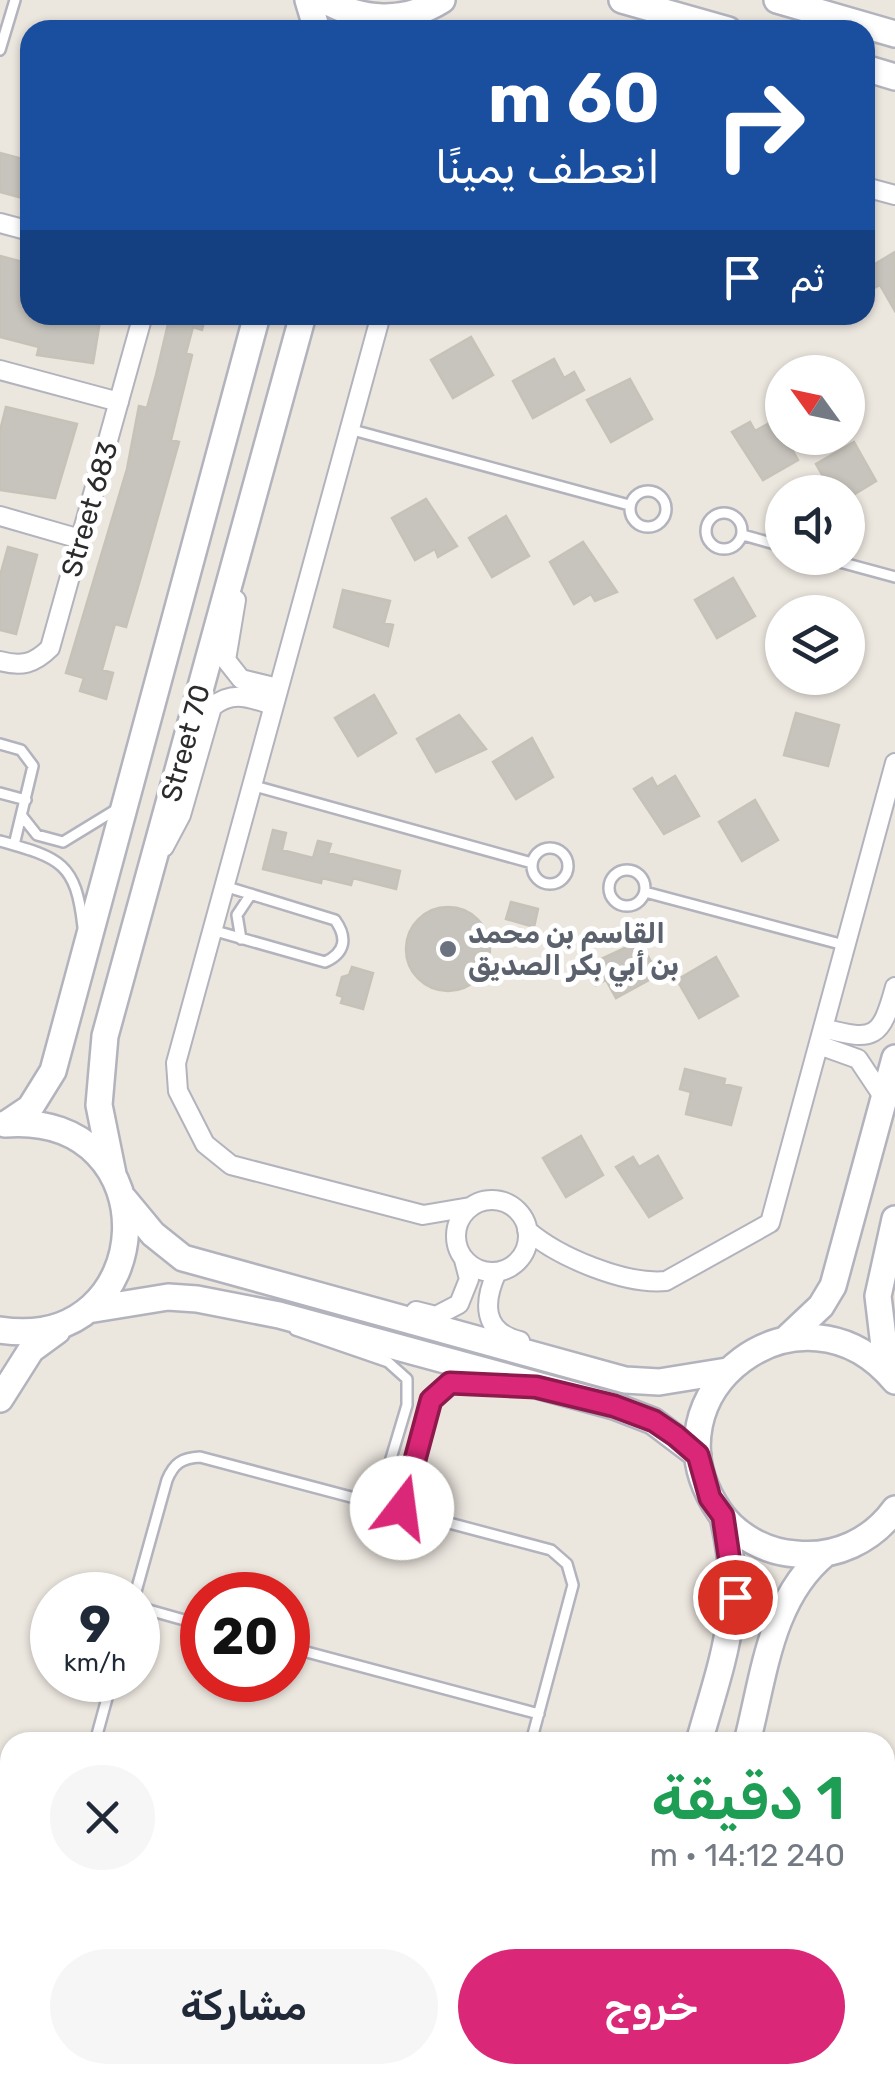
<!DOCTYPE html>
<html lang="ar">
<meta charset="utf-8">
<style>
body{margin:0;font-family:Rubik,Vazirmatn,sans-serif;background:#f6f6f7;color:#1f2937;direction:rtl;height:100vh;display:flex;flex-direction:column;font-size:38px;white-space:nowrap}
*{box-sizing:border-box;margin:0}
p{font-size:32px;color:#747a83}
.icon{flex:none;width:55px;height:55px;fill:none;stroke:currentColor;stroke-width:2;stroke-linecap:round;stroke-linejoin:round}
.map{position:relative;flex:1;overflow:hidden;direction:ltr}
.details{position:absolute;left:0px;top:1732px;width:895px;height:352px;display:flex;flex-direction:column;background:#fff;border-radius:30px 30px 0 0;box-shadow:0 2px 8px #0004;direction:rtl}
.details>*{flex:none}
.hud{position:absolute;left:20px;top:20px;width:855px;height:305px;border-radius:30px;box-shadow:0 2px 8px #0004;direction:rtl;background:#1a4fa0;color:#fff;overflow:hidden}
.needle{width:65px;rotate:303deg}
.fabs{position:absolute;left:765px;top:355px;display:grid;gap:20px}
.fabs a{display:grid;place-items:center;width:100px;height:100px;border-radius:50%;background:#fff;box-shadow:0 2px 8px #0004;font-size:50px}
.speed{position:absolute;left:30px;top:1572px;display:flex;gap:20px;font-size:50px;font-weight:700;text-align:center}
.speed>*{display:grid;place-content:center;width:130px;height:130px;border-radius:50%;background:#fff;box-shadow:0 2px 8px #0004;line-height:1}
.speed small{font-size:25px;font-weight:400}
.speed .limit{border:15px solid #d22;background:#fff;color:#111}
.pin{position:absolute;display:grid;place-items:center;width:85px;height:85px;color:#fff;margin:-42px;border:5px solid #fff;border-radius:50%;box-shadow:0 2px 10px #0007}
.me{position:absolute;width:110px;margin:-55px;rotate:15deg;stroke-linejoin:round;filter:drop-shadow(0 0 8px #0008)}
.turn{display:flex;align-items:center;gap:35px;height:210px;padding:0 50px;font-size:45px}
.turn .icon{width:130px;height:130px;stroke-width:2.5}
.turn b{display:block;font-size:70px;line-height:85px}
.then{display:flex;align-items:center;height:95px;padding:0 50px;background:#0003;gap:20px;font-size:38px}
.round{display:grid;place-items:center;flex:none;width:105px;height:105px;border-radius:52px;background:#f6f6f7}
.head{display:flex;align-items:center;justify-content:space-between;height:170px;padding:0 50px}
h1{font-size:60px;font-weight:600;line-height:75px;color:#1e9e55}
.action{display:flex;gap:20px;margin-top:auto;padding:20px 50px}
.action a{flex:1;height:115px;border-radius:60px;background:#db2777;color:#fff;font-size:40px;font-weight:600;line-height:115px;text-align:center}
.action a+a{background:#f6f6f7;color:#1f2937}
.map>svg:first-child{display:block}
</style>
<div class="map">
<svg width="895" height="2083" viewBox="0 0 895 2083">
<rect width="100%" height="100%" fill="#ebe6de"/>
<path fill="#c7c4bd" stroke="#c6c2b8" stroke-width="2.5" d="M0,153L30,161V200L0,192Z
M895,252V311L880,285L870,290L865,281V270Z
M0,256L30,264L20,306L30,309V315H101L93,363L37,355L39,347L0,337Z
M163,315H206L202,330L193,327L186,353L192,355L171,440L179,442L140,580L126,627L115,624L102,670L113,673L106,699L80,691L84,678L66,673L127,469L139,406L147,408L156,375L169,320Z
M471,337L493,375L453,398L431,360Z
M554,359L564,378L574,372L584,390L533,418L513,381Z
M630,379L652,419L611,442L587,400Z
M6,407L77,424L55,498L0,490V431Z
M775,420L798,460L763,480L732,432L750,422L755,431Z
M854,442L876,481L848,498V492H832L816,464Z
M426,499L457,546L438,557L435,549L415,560L392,518Z
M506,516L529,556L492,577L469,538Z
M583,542L617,592L595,601L591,594L574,604L550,562Z
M8,547L37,555L16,634L0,630V576Z
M733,578L755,616L717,638L695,600Z
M343,590L390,601L384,623L393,625L388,646L334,627Z
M374,695L396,733L358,756L335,718Z
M796,713L839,725L828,766L784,755Z
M459,715L486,749L436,772L417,739Z
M532,738L553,777L516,799L493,762Z
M675,776L699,816L664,834L634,789L652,778L657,787Z
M755,800L778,840L742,861L719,822Z
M273,830L286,833L282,850L313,858L318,841L331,844L328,853L400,871L396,889L353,878L351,885L322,878L321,883L263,869Z
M511,902L538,909L534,927L506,919Z
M406 949a42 42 0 1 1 84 0a42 42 0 1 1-84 0Z
M640,941L658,975L616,998L606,980L596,985L586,966Z
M716,957L738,996L699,1018L677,980Z
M352,967L373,973L363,1009L341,1003L343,997L337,995L342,977L349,975Z
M685,1069L725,1079L724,1084L741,1088L731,1125L686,1114L691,1092L680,1089Z
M581,1136L603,1175L566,1197L543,1158Z
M658,1156L682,1198L649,1217L616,1167L633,1157L639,1167Z"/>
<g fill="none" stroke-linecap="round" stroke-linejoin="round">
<g stroke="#b2b3bd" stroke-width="14">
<path id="service" d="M0,50L15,0
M349,429L629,505
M630 509a18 18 0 1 1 36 0a18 18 0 1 1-36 0Z
M706 531a18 18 0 1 1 36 0a18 18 0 1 1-36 0Z
M743,535L782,546
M825,558L895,577
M0,744L21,750L33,766L14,845
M251,785L532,863
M0,793L26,800
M22,816L37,835L63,842L117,809
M0,841C60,858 76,862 83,927
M532 866a18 18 0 1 1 36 0a18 18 0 1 1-36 0Z
M609 888a18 18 0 1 1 36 0a18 18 0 1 1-36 0Z
M645,892L844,945
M212,930L325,962C345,953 348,938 335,920L224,886
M241,939L237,915L251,894
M295,1330L388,1362L407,1379V1405L378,1502
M401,1508C410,1476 420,1392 454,1382C467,1378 481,1383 493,1385
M135,1595L167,1480C174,1463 182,1458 200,1457L551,1550L567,1564L573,1585L531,1742
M138,1607L202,1625
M288,1647L539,1714
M95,1742L112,1680
M0,1881L10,1883
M0,1906L10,1909
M885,1934L895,1938
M885,1950L895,1953
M156,2075L185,2083
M579,2075L583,2083
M2,2083L10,2052
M237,2083L240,2075
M440,2083L442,2075"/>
</g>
<g stroke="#b2b3bd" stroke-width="22">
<path id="minor" d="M865,187L895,195
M0,223L30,231
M381,315L176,1063L178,1091L205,1144L231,1165L423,1215L470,1207
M0,370L119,402
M0,516L80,539
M236,600L226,660L241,679L278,688
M0,661C21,667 34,664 50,648L143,315
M164,847L181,815L212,707C233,690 249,698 273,705
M823,1028C875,1042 881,1038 895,987
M819,1045L858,1059L884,1098
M456 1236a36 36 0 1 1 72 0a36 36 0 1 1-72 0Z
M527,1230C558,1257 625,1285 666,1281L770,1223L895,763
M497,1272C483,1302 482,1332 520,1341
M416,1311L436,1316L459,1304L469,1279L464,1260
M885,1862L895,1865
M885,1922L895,1884
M844,2075L845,2083"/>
</g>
<g stroke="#b2b3bd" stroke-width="30">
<path id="secondary" d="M308,0L317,30
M324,0C362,21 404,24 442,0
M622,0L728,30
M777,0L895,34
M865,68L895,77
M6,1124L30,1108L53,1071L257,315
M113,1174L99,1105L105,1036L303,315
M124,1199L153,1234L183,1258L625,1380L659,1382L727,1371
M88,1310L168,1297L197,1299L279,1315L614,1406L653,1421L698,1455
M0,1330C160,1355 173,1111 5,1124
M786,1339L821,1306L833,1286L895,1058
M887,1371L878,1296L895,1219
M895,1381C803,1270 638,1392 719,1511C736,1536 766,1552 796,1554C835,1558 872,1541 895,1509
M0,1399L31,1350L57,1331
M699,1742C723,1657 745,1607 723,1517
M747,1742C764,1677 770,1598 826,1553
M606,2083L608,2075
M653,2083L655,2075"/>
</g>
<use href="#service" stroke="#fff" stroke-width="9"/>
<use href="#minor" stroke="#fff" stroke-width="18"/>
<use href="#secondary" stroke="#fff" stroke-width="25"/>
</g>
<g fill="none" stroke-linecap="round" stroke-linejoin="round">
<g stroke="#8e194d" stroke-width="25">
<path id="route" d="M402,1508L431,1400L450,1383L536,1387L614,1406L654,1421L676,1436L698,1455L710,1498L723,1516L735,1597"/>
</g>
<use href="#route" stroke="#db2777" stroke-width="18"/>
</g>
<circle fill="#6b7280" stroke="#fff" stroke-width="4" cx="448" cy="949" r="10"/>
<g text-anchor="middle" stroke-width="10" stroke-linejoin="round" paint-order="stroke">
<g font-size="28" fill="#2b2b2b" stroke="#fff">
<text transform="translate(89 509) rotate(-74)" y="10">Street 683</text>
<text transform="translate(185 743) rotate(-75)" y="10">Street 70</text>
</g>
<g font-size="28" font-weight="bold" fill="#5b616d" stroke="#fff" text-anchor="start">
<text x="468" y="943">القاسم بن محمد<tspan x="468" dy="32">بن أبي بكر الصديق</tspan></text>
</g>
</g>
</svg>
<div class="fabs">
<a><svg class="needle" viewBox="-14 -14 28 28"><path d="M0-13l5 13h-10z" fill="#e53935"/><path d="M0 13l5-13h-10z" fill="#747a83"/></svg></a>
<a><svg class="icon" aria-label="sound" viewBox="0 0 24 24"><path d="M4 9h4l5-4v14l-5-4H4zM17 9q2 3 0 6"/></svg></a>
<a><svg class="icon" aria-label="layers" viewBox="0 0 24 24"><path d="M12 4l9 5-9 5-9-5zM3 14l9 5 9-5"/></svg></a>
</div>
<div class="speed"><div>9<small>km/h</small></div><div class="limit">20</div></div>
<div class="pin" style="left:735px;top:1597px;background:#d93025"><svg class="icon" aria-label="arrive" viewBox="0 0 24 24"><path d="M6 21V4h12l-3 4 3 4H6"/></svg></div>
<svg class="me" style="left:402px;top:1508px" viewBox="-20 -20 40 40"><circle r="19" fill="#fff"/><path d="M0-13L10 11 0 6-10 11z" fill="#db2777"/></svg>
<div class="hud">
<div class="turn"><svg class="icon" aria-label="right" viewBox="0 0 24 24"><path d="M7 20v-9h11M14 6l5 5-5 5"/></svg><div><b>60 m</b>انعطف يمينًا</div></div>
<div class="then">ثم<svg class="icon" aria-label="arrive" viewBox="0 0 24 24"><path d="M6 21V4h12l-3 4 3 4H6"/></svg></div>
</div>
<section class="details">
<div class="head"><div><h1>1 دقيقة</h1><p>240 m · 14:12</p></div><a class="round"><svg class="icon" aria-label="close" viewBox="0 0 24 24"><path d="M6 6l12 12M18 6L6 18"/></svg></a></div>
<div class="action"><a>خروج</a><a>مشاركة</a></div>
</section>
</div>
